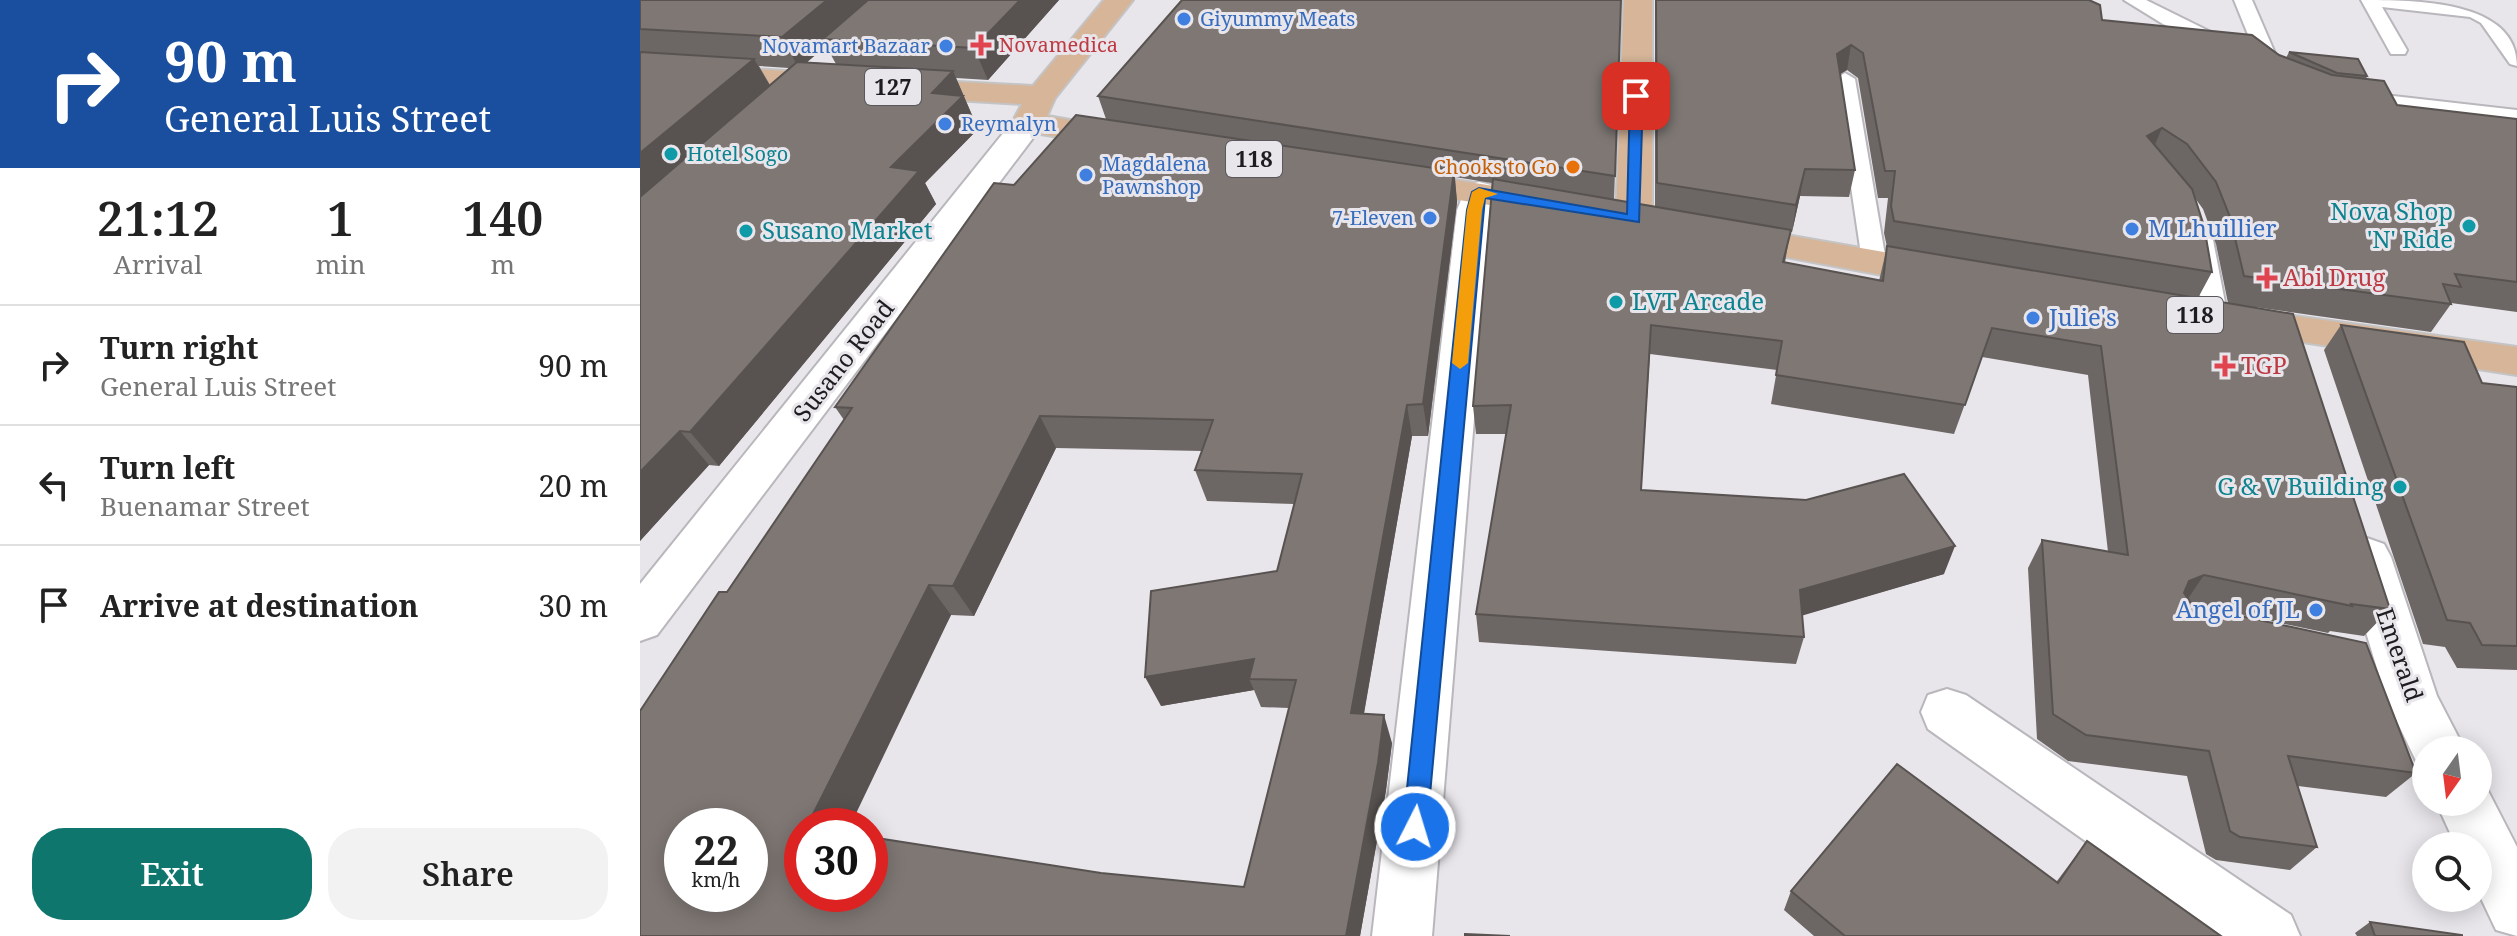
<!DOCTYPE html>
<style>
body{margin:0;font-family:"Noto Serif",serif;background:#f2f2f2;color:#222;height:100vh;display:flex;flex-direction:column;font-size:30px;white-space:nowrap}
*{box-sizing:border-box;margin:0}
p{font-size:26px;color:#767676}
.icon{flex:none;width:44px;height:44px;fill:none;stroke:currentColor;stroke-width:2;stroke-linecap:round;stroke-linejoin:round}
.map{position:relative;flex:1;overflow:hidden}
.panel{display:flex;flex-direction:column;background:#fff;width:640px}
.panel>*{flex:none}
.hud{background:#1a4fa0;color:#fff;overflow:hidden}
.needle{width:52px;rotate:194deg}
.tools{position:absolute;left:1772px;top:736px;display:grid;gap:16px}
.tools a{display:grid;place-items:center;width:80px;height:80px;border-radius:50%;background:#fff;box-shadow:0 4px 20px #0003;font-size:40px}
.speed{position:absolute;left:24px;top:808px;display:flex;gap:16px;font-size:40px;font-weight:700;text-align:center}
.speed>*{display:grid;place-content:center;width:104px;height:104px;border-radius:50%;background:#fff;box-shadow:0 4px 20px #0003;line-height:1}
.speed small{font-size:20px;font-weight:400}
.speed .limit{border:12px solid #d22;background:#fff;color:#111}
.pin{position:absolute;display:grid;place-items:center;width:68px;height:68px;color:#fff;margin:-34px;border-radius:16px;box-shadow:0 4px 12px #0006}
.me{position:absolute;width:88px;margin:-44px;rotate:5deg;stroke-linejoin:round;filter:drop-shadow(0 0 6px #0008)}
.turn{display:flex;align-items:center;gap:28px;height:168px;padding:0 32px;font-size:36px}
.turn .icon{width:104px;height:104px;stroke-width:2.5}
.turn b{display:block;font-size:56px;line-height:68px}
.eta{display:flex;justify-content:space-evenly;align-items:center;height:136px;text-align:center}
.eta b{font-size:48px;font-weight:600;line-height:56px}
.button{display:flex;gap:16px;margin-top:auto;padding:16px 32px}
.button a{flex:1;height:92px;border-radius:32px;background:#0f766e;color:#fff;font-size:32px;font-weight:600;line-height:92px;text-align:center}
.button a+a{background:#f2f2f2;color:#222}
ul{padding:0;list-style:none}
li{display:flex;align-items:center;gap:24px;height:120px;padding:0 32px;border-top:2px solid #e0e0e0}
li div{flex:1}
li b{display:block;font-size:30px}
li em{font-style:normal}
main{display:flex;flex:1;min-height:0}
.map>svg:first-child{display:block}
</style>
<main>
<section class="panel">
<div class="hud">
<div class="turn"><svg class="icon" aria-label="right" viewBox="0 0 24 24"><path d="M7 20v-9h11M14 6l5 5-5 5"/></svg><div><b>90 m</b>General Luis Street</div></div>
</div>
<div class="eta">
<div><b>21:12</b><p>Arrival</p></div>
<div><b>1</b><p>min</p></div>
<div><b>140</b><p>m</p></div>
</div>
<ul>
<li><svg class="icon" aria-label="right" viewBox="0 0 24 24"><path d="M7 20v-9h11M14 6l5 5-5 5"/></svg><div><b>Turn right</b><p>General Luis Street</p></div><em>90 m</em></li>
<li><svg class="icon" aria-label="left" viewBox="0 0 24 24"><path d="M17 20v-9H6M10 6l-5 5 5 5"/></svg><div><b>Turn left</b><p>Buenamar Street</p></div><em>20 m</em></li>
<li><svg class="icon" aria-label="arrive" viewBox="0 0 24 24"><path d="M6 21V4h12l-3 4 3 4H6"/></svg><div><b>Arrive at destination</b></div><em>30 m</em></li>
</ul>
<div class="button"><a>Exit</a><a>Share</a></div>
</section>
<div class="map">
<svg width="1877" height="936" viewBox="0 0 1877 936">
<rect width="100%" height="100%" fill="#e8e5eb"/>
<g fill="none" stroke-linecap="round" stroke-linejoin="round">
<g stroke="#b9b6bc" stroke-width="4">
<path id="service" d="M1484,0H1506L1591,42L1582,48L1576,46L1523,24Z
M1594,0H1612L1644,74L1641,78L1634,80L1624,74Z
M1721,0C1775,0 1877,0 1877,66L1870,64L1841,23L1830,17L1742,7L1767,50L1765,54H1751Z
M1205,73L1215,79L1246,261L1242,266H1226L1222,261L1195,79Z
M1718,92L1877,110V122L1711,102L1708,98Z
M1562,233L1570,235L1573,240L1588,318L1585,324H1567L1564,318L1551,240L1554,235Z"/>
</g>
<g stroke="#b9b6bc" stroke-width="4">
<path id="minor" d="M839,182L851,185L856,192L851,210L792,936H732L817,210L827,185Z
M1727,538L1744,544L1751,557L1797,696L1825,750H1786V770L1779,767L1747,701L1703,557L1710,544Z
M1307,689L1326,695L1651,915L1660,936H1579L1288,729L1281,712L1288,695Z
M1838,781L1844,783L1877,847V936L1856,930L1838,892V846H1816L1796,802H1838Z"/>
</g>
<g stroke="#b9b6bc" stroke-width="4">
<path id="secondary" d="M388,113L399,116L404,123L399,130L17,635L0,641V584L377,116Z"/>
</g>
<g stroke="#c4c4c5" stroke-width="4">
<path id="primary" d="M464,0H493L415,98L407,116L495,131L500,138L495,145L484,148L377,130L372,123L382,104L263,97L252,94L248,88L252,82L263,79L393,86Z
M984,0H1012V219L1006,226L994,230L982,226L976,219Z
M0,62L195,74L206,77L210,83L206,89L195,92L0,80Z
M758,171L911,195L923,198L928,205L923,212L911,215L746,188L741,181L746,174Z
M1089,225L1301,262L1314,266L1320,274L1314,282L1301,286L1076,244L1071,236L1076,228Z
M1598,308L1877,347V375L1584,330L1579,321L1584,312Z"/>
</g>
<use href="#service" fill="#fff" fill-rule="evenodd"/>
<use href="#minor" fill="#fff" fill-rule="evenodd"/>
<use href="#secondary" fill="#fff" fill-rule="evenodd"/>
<use href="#primary" fill="#d6b599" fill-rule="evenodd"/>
</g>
<path fill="#6c6664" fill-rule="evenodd" d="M0,0H419L348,80L316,78L338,129L285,183L296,204L79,466L69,465L0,541ZM186,46L196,64L167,62ZM119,66L149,68L130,85Z
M981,0L974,200L1015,207V0H1449L1462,20L1639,55L1646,58L1649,52L1727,76L1726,79L1757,105L1877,119V312L1811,303V304L1791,332L1615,307L1750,609L1724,636L1690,631L1688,633L1558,606L1776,773L1746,797L1658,786L1677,847L1650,870L1576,860L1566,854L1547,776L1428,761L1397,739L1388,568L1402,540L1468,552L1448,375L1342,357L1314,434L1131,404L1137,370L1010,354L1001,490L1304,574L1162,615L1164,637L1156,664L839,642L836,614L866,434H836L833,406L852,183L815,177L817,202L788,436H772L724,714L752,743L746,790L720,936H0L87,592L204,420L195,407L374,185L466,119L458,96ZM1207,70L1218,78L1238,198H1248L1244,233L1247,247L1239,281L1145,263L1150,232H1152L1160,196L1209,197L1215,170L1200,74ZM1555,198L1563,209L1576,244L1588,303L1558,298L1572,272ZM416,448L562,451L555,470L567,501L654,504L637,571L521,706L614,690L621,707L649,708L604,887L461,873L162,894L311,615L334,616Z
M1701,325L1842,383L1877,387V670L1817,668L1805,647L1783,644L1684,350Z
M1447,841L1581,936H1174L1144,910L1151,891L1417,881Z
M1730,922L1822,936H1717L1715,933Z"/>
<path fill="#585351" d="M187,0H238L183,39L186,46L159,69L142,37Z
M380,0H419L348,80L334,48Z
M1211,45L1207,70L1192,79L1197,54Z
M114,59L133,91L0,207V153Z
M313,71L338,129L285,183L296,204L79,466L50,432L251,167L292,93Z
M1522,128L1511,154L1507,136Z
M1165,169L1160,196L1152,232L1156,205Z
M814,171L817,202L788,436L783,404Z
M767,405L772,436L719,741L711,713Z
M400,416L416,448L334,616L313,586Z
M40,431L69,465L0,541V472Z
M1315,546L1304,574L1154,618L1160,590Z
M1564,575L1545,603L1530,609L1549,581Z
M289,585L311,615L210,826H167Z
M614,659L609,679L614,690L521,706L505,677Z
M744,715L752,743L746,790L720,936H706Z"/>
<path fill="#7e7774" stroke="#585351" stroke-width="2" fill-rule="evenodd" d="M0,0H187L142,37L0,29Z
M228,0H380L334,48L183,39Z
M542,0H981L975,176L458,96Z
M1016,0H1449L1460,5L1462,20L1612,35L1639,55L1692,75L1744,81L1757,105L1877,119V282L1815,274L1821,287L1803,284L1811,304L1604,276L1590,217L1576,182L1547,144L1522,128L1507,136L1552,189L1564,226L1572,272L1254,221L1251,206L1255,171H1245L1223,53L1211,45L1197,54L1215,170L1165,169L1156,205L1017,183Z
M0,52L114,59L0,153Z
M1649,52L1718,59L1727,76L1697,73Z
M157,62L313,71L292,93L323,96L251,167L279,171L50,432L40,431L0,472V197Z
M436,115L814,171L783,404L767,405L711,713L744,715L738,763L706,936H0V711L79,592H87L212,408L195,407L354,183L374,185ZM400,416L573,420L555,470L662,474L637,571L511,591L505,677L614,659L609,679L656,680L604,887L461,873L230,837V894H162V826H167L289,585L313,586ZM42,826H110V894H42Z
M853,179L1151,230L1143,262L1243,281L1247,246L1653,314L1750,609L1711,604L1712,606L1564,575L1549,581L1544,593L1551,603L1563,608L1726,643L1776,773L1648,756L1677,847L1600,837L1590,831L1569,751L1446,735L1413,714L1402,540L1488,555L1461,346L1352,328L1325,405L1136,375L1142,341L1011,325L1001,490L1166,500L1264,474L1315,546L1160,590L1164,637L836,614L871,405L833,406Z
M1701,325L1824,342L1842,383L1877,387V646L1842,645L1830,623L1807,620Z
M1257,764L1418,883L1447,841L1581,936H1205L1151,891Z
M1730,922L1822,935V936H1735Z
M825,934L870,936H825Z"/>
<path fill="#1a73e8" stroke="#114b97" stroke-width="2" d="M996,92L1003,96L999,222L845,198L787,827L783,835L775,838L767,835L763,827L827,210L832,192L839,188L987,214L990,96Z"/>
<path fill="#f59e0b" d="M839,188L858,194L845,198L842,210L828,363L820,369L812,363L827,210L832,192Z"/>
<g fill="#3f7fe0" stroke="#e8e5eb" stroke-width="3">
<circle cx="544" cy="19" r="8"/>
<circle cx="306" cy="46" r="8"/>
<circle cx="305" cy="124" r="8"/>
<circle cx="446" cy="175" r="8"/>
<circle cx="790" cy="218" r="8"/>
<circle cx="1492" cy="229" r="8"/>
<circle cx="1393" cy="318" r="8"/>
<circle cx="1676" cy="610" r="8"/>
</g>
<g fill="#e0444e" stroke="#e8e5eb" stroke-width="3">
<path d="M337 33h8v8h8v8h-8v8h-8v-8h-8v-8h8z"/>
<path d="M1623 266h8v8h8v8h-8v8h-8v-8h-8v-8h8z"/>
<path d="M1581 354h8v8h8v8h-8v8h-8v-8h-8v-8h8z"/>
</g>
<g fill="#0f9aa8" stroke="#e8e5eb" stroke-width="3">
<circle cx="31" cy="154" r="8"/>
<circle cx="1829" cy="226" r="8"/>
<circle cx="106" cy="231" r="8"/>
<circle cx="976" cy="302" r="8"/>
<circle cx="1760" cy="487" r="8"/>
</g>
<circle fill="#e8710a" stroke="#e8e5eb" stroke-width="3" cx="933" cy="167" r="8"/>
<g text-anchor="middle" stroke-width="6" stroke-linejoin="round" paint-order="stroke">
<g font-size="20" fill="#366cbe" stroke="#e8e5eb" text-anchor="start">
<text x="560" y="26">Giyummy Meats</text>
<text x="290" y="53" text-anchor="end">Novamart Bazaar</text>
<text x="321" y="131">Reymalyn</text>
<text x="462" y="171">Magdalena<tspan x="462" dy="23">Pawnshop</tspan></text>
<text x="774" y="225" text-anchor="end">7-Eleven</text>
</g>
<g font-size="20" fill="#be3a42" stroke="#e8e5eb" text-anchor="start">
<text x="359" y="52">Novamedica</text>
</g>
<g font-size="20" fill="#0d838f" stroke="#e8e5eb" text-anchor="start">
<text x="47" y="161">Hotel Sogo</text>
</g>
<g font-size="20" fill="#c56008" stroke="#e8e5eb" text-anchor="end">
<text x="917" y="174">Chooks to Go</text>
</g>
<g fill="#e8e5eb" stroke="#5a585c" stroke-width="2">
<rect x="225" y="69" width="56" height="36" rx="6"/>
<rect x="586" y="141" width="56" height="36" rx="6"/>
<rect x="1527" y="297" width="56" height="36" rx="6"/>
</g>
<g font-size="22" font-weight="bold" fill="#1d1c1f">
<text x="253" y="95">127</text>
<text x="614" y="167">118</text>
<text x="1555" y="323">118</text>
</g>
<g font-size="24" fill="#0d838f" stroke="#e8e5eb" text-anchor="end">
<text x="1813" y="220">Nova Shop<tspan x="1813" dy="28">'N' Ride</tspan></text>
<text x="122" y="239" text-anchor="start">Susano Market</text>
<text x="992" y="310" text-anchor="start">LVT Arcade</text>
<text x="1744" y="495">G &amp; V Building</text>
</g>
<g font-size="24" fill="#366cbe" stroke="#e8e5eb" text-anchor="start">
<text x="1508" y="237">M Lhuillier</text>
<text x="1409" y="326">Julie's</text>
<text x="1660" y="618" text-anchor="end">Angel of JL</text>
</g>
<g font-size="24" fill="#be3a42" stroke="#e8e5eb" text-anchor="start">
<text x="1643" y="286">Abi Drug</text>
<text x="1601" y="374">TGP</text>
</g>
<g font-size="24" fill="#1d1c1f" stroke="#e8e5eb">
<text transform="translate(204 361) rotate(-52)" y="8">Susano Road</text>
<text transform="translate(1759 655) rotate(71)" y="8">Emerald</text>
</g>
</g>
</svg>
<div class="tools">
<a><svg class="needle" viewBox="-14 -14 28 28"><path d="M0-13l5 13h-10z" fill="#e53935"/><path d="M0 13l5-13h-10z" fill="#767676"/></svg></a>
<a><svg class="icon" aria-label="search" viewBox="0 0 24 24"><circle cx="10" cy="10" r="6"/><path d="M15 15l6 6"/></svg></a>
</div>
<div class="speed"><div>22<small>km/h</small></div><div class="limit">30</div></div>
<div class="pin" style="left:996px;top:96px;background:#d93025"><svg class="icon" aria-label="arrive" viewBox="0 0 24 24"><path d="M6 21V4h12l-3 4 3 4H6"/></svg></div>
<svg class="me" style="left:775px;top:827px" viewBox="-20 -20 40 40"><circle r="17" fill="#1a73e8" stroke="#fff" stroke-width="3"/><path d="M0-11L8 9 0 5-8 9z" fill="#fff"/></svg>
</div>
</main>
